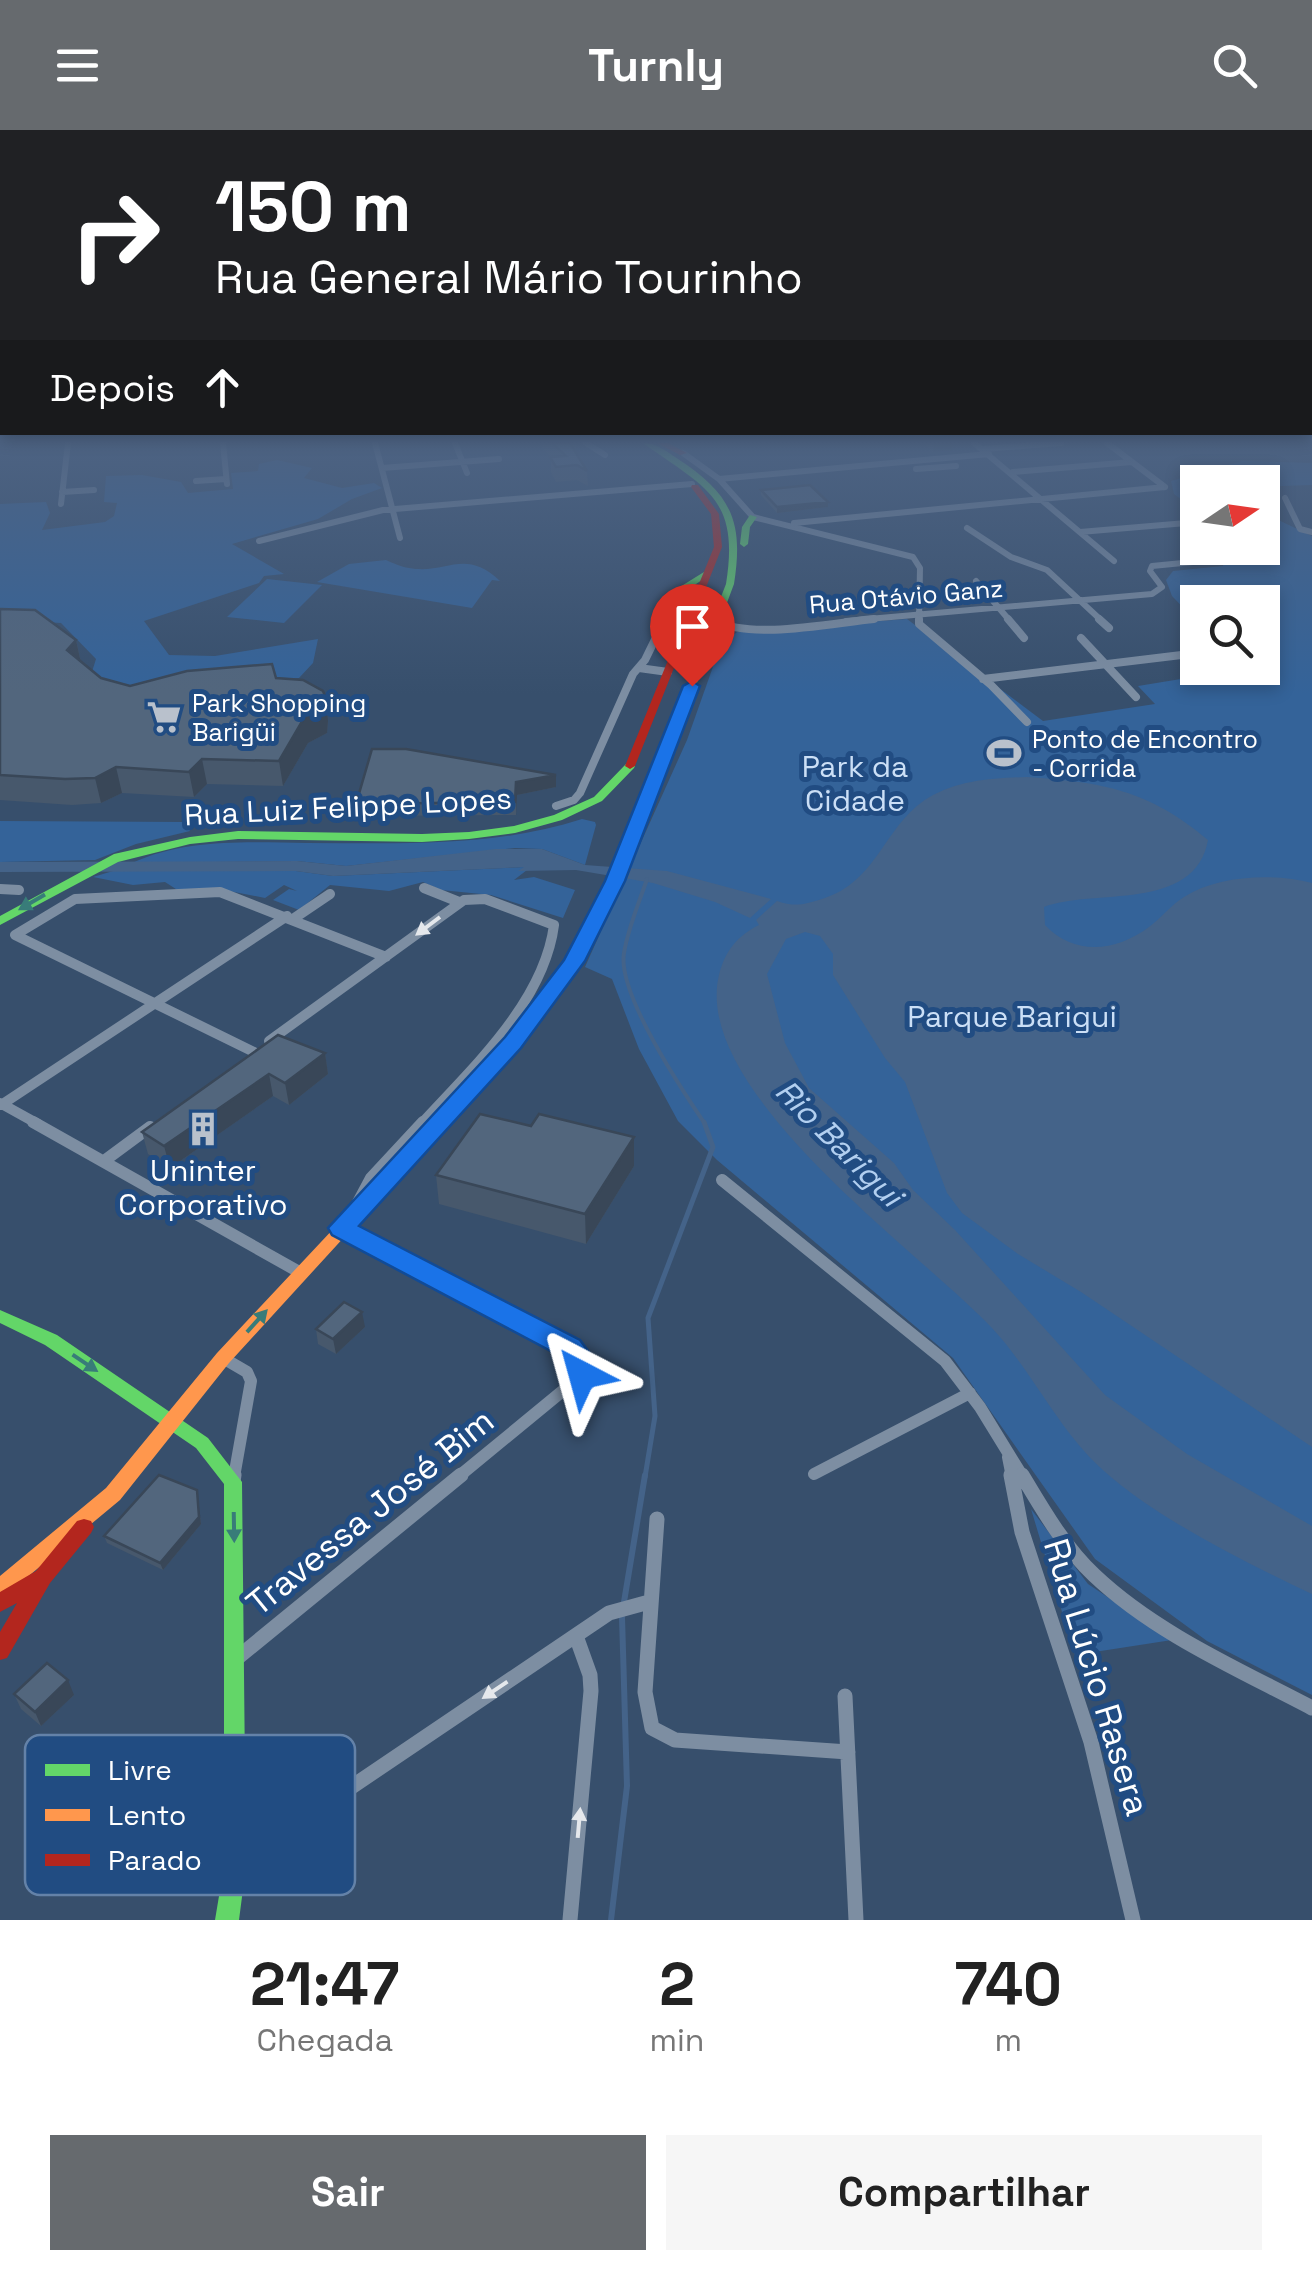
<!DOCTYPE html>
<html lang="pt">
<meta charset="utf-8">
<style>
body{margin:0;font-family:"Space Grotesk",sans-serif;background:#f6f6f6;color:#222;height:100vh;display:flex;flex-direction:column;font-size:38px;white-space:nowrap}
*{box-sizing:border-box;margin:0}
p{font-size:32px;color:#767676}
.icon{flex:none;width:55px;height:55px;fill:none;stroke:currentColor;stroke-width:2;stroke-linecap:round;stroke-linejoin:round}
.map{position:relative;height:1790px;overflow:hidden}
.drawer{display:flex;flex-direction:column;background:#fff;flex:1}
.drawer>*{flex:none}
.hud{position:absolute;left:0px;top:0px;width:1312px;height:305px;box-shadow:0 5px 15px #0003;background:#202124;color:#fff;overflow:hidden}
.needle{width:65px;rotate:77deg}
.fabs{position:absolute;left:1180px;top:335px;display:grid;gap:20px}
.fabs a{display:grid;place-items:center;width:100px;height:100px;border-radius:0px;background:#fff;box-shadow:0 5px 15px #0003;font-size:50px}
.pin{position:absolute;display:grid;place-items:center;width:85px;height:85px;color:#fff;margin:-102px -42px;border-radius:50% 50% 50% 0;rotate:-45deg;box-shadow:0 0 10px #0007}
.pin .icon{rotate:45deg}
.me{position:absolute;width:110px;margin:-55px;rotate:321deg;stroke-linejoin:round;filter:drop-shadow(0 0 8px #0008)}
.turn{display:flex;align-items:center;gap:35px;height:210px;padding:0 50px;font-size:45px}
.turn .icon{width:130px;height:130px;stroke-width:2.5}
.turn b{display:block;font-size:70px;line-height:85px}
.then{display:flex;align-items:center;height:95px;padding:0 50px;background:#0003;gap:20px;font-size:38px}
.eta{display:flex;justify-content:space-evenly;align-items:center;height:170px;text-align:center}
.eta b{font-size:60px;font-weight:800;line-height:70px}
.cta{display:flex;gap:20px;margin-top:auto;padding:20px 50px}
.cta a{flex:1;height:115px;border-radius:0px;background:#666a6e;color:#fff;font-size:40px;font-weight:800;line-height:115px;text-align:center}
.cta a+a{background:#f6f6f6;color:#222}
header{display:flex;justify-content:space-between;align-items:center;height:130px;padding:0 50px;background:#666a6e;color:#fff;font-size:45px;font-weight:800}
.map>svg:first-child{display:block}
</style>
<header><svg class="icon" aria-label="menu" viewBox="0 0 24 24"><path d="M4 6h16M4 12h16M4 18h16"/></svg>Turnly<svg class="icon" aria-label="search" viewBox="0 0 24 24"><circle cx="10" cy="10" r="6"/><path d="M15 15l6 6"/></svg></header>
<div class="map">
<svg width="1312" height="1790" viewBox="0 0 1312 1790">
<rect width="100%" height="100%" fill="#374f6c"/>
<path fill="#346399" d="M277,330L312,338L304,348L342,358L374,353L382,358L352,369L318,389L232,414L284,444L264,446L259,453L144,491L169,525L215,526L318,509L313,533L299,548L205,557L151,570L90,548L96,529L61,493L0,489V374L46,372L50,383L42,400L105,392L114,386L117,373L104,372L106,346L142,345L181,352L188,363L233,359L231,343L258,341L259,334Z
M1242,331L1312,333V355L1280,356L1263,365L1262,352H1198L1197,388L1193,387V378L1174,364L1171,351Z
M1263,368L1272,387L1312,406V1565L1207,1511L1095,1429L953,1228L717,1030L678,991L639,919L612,849L585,837L687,610L720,517L737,502L907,489L1043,591L1155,574L1138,556L1199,546L1185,532L1197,530L1198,538H1262L1263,523L1271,522V512L1263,504L1262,472H1198L1197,492L1172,466L1166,450L1173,441L1223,436L1225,426L1262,418Z
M386,430C393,433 401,437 409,438C447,445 464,417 500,451L492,450L472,478L317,452L349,434Z
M267,449L322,455L284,493L227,487Z
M582,689L595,692L596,695L585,735L542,719L515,718L346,736L297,731L132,733C185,708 250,712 307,713C400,713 492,718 582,689Z
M0,691L185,692L190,701L136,714L95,730L0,732Z
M525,737L527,740L514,750L534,747L575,760L563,788L491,765L441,760L423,752L389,761L330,755L299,780L273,770L289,759L297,761L284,755L265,768L224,760L179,761L165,752L133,755L93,747L113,741H296L333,746Z
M1031,1379L1088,1454L1172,1510L1075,1525Z"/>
<path fill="#446389" d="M1027,647C1102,652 1149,660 1208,710C1195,783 1092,758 1044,777L1045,795C1075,827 1117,821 1149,797C1161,788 1171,775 1184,767C1218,745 1274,743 1312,753V1317L1081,1162L1018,1124L962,1083L947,1063L905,952L885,928L833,845V824L820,806L805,802L786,809L767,844L785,913L809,958L894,1033L913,1060L955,1100L1105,1265L1187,1324L1312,1396V1464C1245,1432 1159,1390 1104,1341C1058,1300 1033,1242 992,1198C919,1121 691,961 719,845C725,821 737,806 759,795L756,790L777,771C795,777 803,775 822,769C878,752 884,695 928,668C958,650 993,648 1027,647Z
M496,719H542L585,735L667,741L771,769L750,788L715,772L653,753L576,740L518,741L524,737L333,746L296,741L0,742V732L297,731L346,736Z"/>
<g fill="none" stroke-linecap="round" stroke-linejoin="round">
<path stroke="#446389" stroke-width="4" d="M647,749C639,773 628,798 624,823C617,863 682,960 705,994"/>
<path stroke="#446389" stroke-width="5" d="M645,1347L655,1286L648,1188L713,1017L704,992"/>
<path stroke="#446389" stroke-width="6" d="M624,1472L645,1345
M611,1790L627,1656L622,1487"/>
<path stroke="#7d8ea2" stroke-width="6" d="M223,313L227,354
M375,313L400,408
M455,313L467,343
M586,313L605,325
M974,313L1114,431
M1107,313L1165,357
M984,319L1061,313
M683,323L719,349L753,387L913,427L920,438L919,491
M382,338L499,329
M916,339L956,336
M1013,342L1132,332
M719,349L989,324
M196,351L226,349
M62,362L94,360
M1285,368L1300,399L1312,402
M61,374L68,313
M794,393L1165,357
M967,398L1011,427L1047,440L1102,491
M1080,402L1198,392
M259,411L383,380L692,354
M976,451L1010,491
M664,491L678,462
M846,491L1152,464L1162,457L1150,441L1152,436L1213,430"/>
<path stroke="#7d8ea2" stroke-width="8" d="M919,489V494L991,555L1027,592
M1008,489L1024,508
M1099,489L1109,498
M716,491C752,510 832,493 874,489
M1081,508L1136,567
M639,538L668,542
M983,549L1198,523
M556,676L574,670L580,663L633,544L645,530L665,489"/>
<path stroke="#7d8ea2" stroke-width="10" d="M424,758L459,772
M0,759L19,760
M293,789L330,764
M269,911L464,770L485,769L554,795C544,873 471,939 421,994
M254,922L15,805L75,769L220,762L386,827
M0,973L38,994
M1,975L287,786"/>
<path stroke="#7d8ea2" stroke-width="12" d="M33,992L301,1143
M104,1031L150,997
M722,1050L945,1231L980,1277L1023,1347
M355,1078L371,1048L423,992
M341,1099L570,1218L583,1234L582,1245L458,1347
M223,1228L247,1242L251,1251L234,1347
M1008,1327L1012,1347
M814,1344L970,1263"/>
<path stroke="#7d8ea2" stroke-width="15" d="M1011,1345L1022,1402L1091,1612L1133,1790
M1022,1345C1043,1380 1064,1417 1094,1445C1155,1503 1238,1539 1312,1578
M233,1352L234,1345
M657,1389L645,1562L652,1598L675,1610L848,1622
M236,1529L461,1345
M845,1566L856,1790
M236,1735L609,1483L649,1472
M570,1790L591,1561L590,1545L576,1506"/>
<path fill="#63d668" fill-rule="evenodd" d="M643,313C657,313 667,322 678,329C731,364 744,391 734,454L632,726L590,815L518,916L390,1057H380L377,1053L380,1049L508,910L578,815L620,726L726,454C740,367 705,358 643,313Z
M750,385L757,387L750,397L748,414L744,417L740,414L742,397Z
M704,442L711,444L681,464H675V460Z
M630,633L635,636L634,638L602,671L562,690L515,703L469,709L422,712L238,709L190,714L118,732L0,795V786L114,724L190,707L238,701L422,704L469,702L514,696L554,685L594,667L626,634Z
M0,1180L57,1205L208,1308L242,1352L246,1736L239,1790H215L224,1736V1354L196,1318L45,1215L0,1193Z"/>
<path fill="#ff974d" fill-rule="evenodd" d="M385,1048L390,1049L393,1053L390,1057L229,1233L120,1370L7,1464L0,1467V1446L106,1358L217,1223L380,1049Z"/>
<path fill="#b3261e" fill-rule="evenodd" d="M657,313H668L687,323L680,325Z
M692,355H698L719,384L722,417L635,636L630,639L625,636L714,417L711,384L691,357Z
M84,1389L91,1391L94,1397L91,1403L50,1453L7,1528L0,1530V1502L17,1473L0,1482V1462L36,1441L77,1391Z"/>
</g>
<path fill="#47586c" d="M542,313H576V323L587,341L588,356L577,350L556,352L551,342V327L542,318Z
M923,313H953L952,320L933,322Z
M761,360L828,372V377L777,383L761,365Z
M0,479L76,510L81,532L101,548L130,556L276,548L328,591L327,603L308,613L283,656L207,654L194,667L122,663L101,673L72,675L0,670Z
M556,645V657L517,665L516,685L357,686L356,674Z
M278,905L325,923L328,944L289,975L273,966L170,1038L148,1024L142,1002Z
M531,996L634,1007V1036L586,1114L439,1074L436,1045Z
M365,1197L336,1224L318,1214L316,1199Z
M197,1360L201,1394L163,1440L107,1413L104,1406Z
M14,1564L74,1565L41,1596L21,1579Z"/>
<path fill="#394758" d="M934,313H953L952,320L933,322Z
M828,372V377L777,383V377Z
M76,510L81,533L67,520Z
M325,566L328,591L327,603L308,613L283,656L279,631L304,588Z
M202,629L207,654L194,667L189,642Z
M116,637L122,663L101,673L95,648Z
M556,645V657L517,665L516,685V652Z
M325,923L328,944L289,975L285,953Z
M269,944L273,966L170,1038L164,1016Z
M634,1007V1036L586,1114L585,1084Z
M362,1182L365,1197L336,1224L333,1209Z
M197,1360L201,1394L163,1440L160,1433Z
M68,1550L74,1565L41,1596L35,1582Z"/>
<path fill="#52667d" stroke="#394758" stroke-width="2.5" d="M552,313H570L587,341L577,335L556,337L550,327L566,326Z
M810,355L828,372L777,377L761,360Z
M0,479L35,480L76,510L67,520L101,548L130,556L187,541L272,534L276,548L303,550L323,561L325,566L323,579L304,588L279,631L202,629L189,642L116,637L95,648L65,649L0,645Z
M372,619H406L556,645L516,652L515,672L356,674Z
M278,905L325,923L285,953L269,944L164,1016L142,1002Z
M480,984L531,996L539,984L634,1007L585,1084L436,1045Z
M344,1172L362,1182L333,1209L316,1199Z
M159,1345L197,1360L199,1387L160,1433L104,1406Z
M47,1533L68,1550L35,1582L14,1564Z"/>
<defs><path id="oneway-solid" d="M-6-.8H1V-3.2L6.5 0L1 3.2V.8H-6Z" transform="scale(2.5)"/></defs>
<g fill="#387c79">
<use href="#oneway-solid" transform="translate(32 772) rotate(150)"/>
<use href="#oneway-solid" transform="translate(257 1191) rotate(-48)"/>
<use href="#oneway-solid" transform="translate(85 1233) rotate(34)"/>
<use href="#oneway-solid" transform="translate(234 1397) rotate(89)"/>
</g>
<g fill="#e5e8ec">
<use href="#oneway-solid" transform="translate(428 796) rotate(143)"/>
<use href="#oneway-solid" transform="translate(495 1560) rotate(146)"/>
<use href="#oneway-solid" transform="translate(579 1693) rotate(-85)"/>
</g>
<linearGradient id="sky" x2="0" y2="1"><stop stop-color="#1e2b3b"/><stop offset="0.55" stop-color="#4d6383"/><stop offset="1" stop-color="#4d6383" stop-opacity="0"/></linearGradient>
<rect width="1312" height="564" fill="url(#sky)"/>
<path fill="#1a73e8" stroke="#114b97" stroke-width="2.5" d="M692,551L700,556L625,751L585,831L521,918L359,1096L580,1210L598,1234L593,1253L582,1256L572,1253L569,1237L560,1226L332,1105L328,1098L505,907L564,830L605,751L683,556Z"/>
<defs>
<g id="supermarket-bare" transform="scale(2.7)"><path d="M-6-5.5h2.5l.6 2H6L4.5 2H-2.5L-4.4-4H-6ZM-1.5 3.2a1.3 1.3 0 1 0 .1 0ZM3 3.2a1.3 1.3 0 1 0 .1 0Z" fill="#b9c1cc" stroke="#214c82" stroke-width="2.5" paint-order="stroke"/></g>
<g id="stadium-bare" transform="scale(2.7)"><path d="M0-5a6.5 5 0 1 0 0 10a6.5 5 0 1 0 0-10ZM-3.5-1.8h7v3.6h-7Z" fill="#b9c1cc" stroke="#214c82" stroke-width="2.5" paint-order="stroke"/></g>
<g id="building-bare" transform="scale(2.7)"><path d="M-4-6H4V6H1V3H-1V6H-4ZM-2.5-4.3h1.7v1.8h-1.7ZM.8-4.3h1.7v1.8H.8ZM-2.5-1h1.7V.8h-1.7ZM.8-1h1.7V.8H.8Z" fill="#b9c1cc" stroke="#214c82" stroke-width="2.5" paint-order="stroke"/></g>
</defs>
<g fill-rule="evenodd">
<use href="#supermarket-bare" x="164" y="587"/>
<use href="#stadium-bare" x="1004" y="623"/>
<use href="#building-bare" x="203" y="999"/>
</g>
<g text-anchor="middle" stroke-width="10" stroke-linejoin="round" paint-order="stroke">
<g font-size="25" fill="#fff" stroke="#214c82">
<text transform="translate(906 466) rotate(-5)" y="9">Rua Otávio Ganz</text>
</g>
<g font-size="25" fill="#fff" stroke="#214c82" text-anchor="start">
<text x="192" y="582">Park Shopping<tspan x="192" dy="29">Barigüi</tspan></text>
<text x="1032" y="618">Ponto de Encontro<tspan x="1032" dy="29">- Corrida</tspan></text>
</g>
<g font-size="30" fill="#cbdff6" stroke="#214c82">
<text x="855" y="647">Park da<tspan x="855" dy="34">Cidade</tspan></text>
<text x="1012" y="897">Parque Barigui</text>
</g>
<g font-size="30" fill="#fff" stroke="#214c82">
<text transform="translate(348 677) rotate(-3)" y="10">Rua Luiz Felippe Lopes</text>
</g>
<g font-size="30" fill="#fff" stroke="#214c82">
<text x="203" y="1051">Uninter<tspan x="203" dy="34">Corporativo</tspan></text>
</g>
<g font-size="32" font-style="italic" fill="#b2cff0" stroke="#214c82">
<text transform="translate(839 1013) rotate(45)" y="11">Rio Barigui</text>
</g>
<g font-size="35" fill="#fff" stroke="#214c82">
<text transform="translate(370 1382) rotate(-39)" y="12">Travessa José Bim</text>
<text transform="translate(1097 1547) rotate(73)" y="12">Rua Lúcio Rasera</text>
</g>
</g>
<rect x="25" y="1605" width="330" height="160" rx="15" fill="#214c82" stroke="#6482a8" stroke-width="2.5"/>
<rect x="45" y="1634" width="45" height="12" fill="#63d668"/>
<rect x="45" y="1679" width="45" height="12" fill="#ff974d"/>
<rect x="45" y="1724" width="45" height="12" fill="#b3261e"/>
<g font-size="28" fill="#fff">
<text x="108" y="1650">Livre</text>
<text x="108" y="1695">Lento</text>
<text x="108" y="1740">Parado</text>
</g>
</svg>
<div class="fabs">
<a><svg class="needle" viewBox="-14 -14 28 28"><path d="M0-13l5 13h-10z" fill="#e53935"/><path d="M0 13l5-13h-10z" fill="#767676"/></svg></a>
<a><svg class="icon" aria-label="search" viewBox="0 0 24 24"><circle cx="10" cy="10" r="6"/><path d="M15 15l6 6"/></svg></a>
</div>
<div class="pin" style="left:692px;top:556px;background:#d93025"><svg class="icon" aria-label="arrive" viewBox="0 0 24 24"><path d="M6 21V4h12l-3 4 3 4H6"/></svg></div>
<svg class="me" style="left:582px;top:1245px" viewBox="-20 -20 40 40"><path d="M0-17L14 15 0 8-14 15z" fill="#1a73e8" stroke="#fff" stroke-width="4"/></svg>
<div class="hud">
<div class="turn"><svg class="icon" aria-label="right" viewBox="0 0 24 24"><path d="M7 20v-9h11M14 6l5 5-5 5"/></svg><div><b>150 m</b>Rua General Mário Tourinho</div></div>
<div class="then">Depois<svg class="icon" aria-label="ahead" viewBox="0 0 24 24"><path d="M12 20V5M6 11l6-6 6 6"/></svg></div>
</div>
</div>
<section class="drawer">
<div class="eta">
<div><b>21:47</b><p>Chegada</p></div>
<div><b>2</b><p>min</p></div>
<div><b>740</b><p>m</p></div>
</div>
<div class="cta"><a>Sair</a><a>Compartilhar</a></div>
</section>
